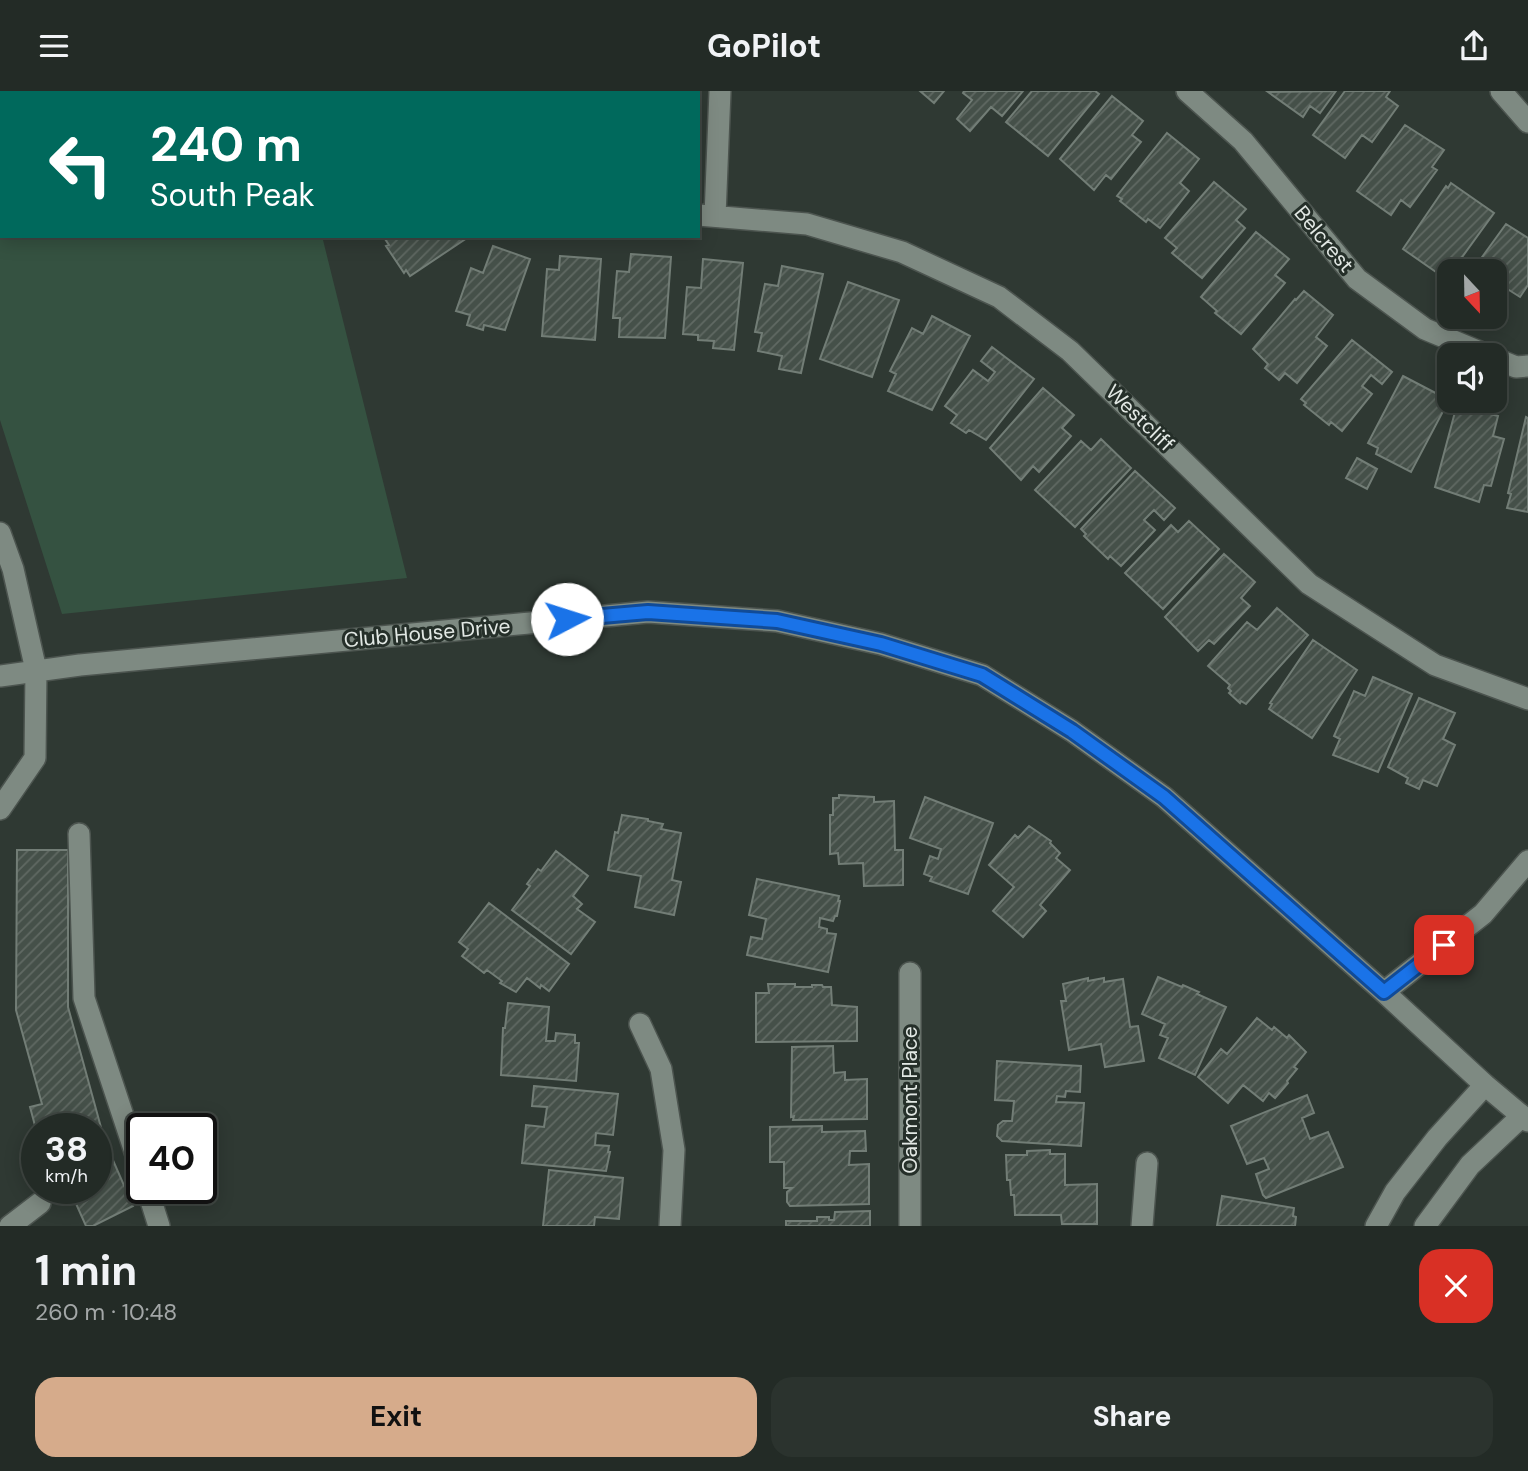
<!DOCTYPE html>
<meta charset="utf-8">
<style>
body{margin:0;font-family:"DM Sans",sans-serif;background:#2b332e;color:#f1f3f6;height:100vh;display:flex;flex-direction:column;font-size:26px;white-space:nowrap}
*{box-sizing:border-box;margin:0}
p{font-size:23px;color:#a3a7a7}
.icon{flex:none;width:38px;height:38px;fill:none;stroke:currentColor;stroke-width:2;stroke-linecap:round;stroke-linejoin:round}
.map{position:relative;height:1135px;overflow:hidden}
.details{display:flex;flex-direction:column;background:#232b26;flex:1}
.details>*{flex:none}
.hud{position:absolute;left:0px;top:0px;width:700px;height:147px;box-shadow:0 4px 18px #0003,0 0 0 2px #404743;background:#00695c;color:#fff;overflow:hidden}
.needle{width:46px;rotate:158deg}
.buttons{position:absolute;left:1437px;top:168px;display:grid;gap:14px}
.buttons a{display:grid;place-items:center;width:70px;height:70px;border-radius:14px;background:#232b26;box-shadow:0 4px 18px #0003,0 0 0 2px #404743;font-size:35px}
.speed{position:absolute;left:21px;top:1022px;display:flex;gap:14px;font-size:35px;font-weight:700;text-align:center}
.speed>*{display:grid;place-content:center;width:91px;height:91px;border-radius:50%;background:#232b26;box-shadow:0 4px 18px #0003,0 0 0 2px #404743;line-height:1}
.speed small{font-size:18px;font-weight:400}
.speed .limit{border:4px solid #111;border-radius:10px;background:#fff;color:#111}
.pin{position:absolute;display:grid;place-items:center;width:60px;height:60px;color:#fff;margin:-30px;border-radius:14px;box-shadow:0 4px 10px #0006}
.me{position:absolute;width:77px;margin:-38px;rotate:85deg;stroke-linejoin:round;filter:drop-shadow(0 0 5px #0008)}
.turn{display:flex;align-items:center;gap:24px;height:147px;padding:0 35px;font-size:32px}
.turn .icon{width:91px;height:91px;stroke-width:2.5}
.turn b{display:block;font-size:49px;line-height:60px}
.round{display:grid;place-items:center;flex:none;width:74px;height:74px;border-radius:21px;background:#2b332e}
.overview{display:flex;align-items:center;justify-content:space-between;height:119px;padding:0 35px}
h1{font-size:42px;font-weight:700;line-height:52px}
.primary-button{display:flex;gap:14px;margin-top:auto;padding:14px 35px}
.primary-button a{flex:1;height:80px;border-radius:21px;background:#d6ab8b;color:#111;font-size:28px;font-weight:700;line-height:80px;text-align:center}
.primary-button a+a{background:#2b332e;color:#f1f3f6}
header{display:flex;justify-content:space-between;align-items:center;height:91px;padding:0 35px;background:#232b26;font-size:32px;font-weight:700}
.map>svg:first-child{display:block}
</style>
<header><svg class="icon" aria-label="menu" viewBox="0 0 24 24"><path d="M4 6h16M4 12h16M4 18h16"/></svg>GoPilot<svg class="icon" aria-label="share" viewBox="0 0 24 24"><path d="M12 15V3M7 8l5-5 5 5M5 13v7h14v-7"/></svg></header>
<div class="map">
<svg width="1528" height="1135" viewBox="0 0 1528 1135">
<defs>
<pattern id="building-hatch" width="6" height="6" patternUnits="userSpaceOnUse" patternTransform="scale(1.75)"><rect width="6" height="6" fill="#455049"/><path d="M-1 1l2-2M0 6l6-6M5 7l2-2" fill="none" stroke="#606963"/></pattern>
</defs>
<rect width="100%" height="100%" fill="#2f3933"/>
<path fill="#355241" d="M0,0H285L286,2H2V145H322L407,487L62,523L0,329Z"/>
<path fill="url(#building-hatch)" stroke="#727d76" stroke-width="2" d="M358,0H441V2H359Z
M592,0H675V2H592Z
M920,0H944L934,12Z
M964,0H1023L1002,25L991,16L970,40L957,28L972,9L963,2Z
M1032,0H1095L1099,3L1048,65L1006,31Z
M1336,0L1320,22L1310,15L1303,26L1268,1Z
M1345,0H1390L1386,6L1398,15L1372,51L1362,44L1345,67L1313,44Z
M1112,5L1143,30L1132,44L1141,51L1111,88L1106,84L1094,99L1060,68Z
M1405,34L1444,59L1432,76L1437,79L1410,116L1401,109L1391,124L1357,100Z
M1167,42L1199,68L1180,92L1189,100L1160,137L1148,128L1146,131L1120,110L1122,108L1117,105Z
M1214,91L1246,118L1236,129L1245,137L1202,187L1172,162L1177,157L1165,147Z
M1451,92L1494,122L1452,180H1449L1446,188L1403,158L1446,95L1448,97Z
M1506,133L1528,147V194L1520,206L1509,199L1494,219V180H1472Z
M1256,141L1289,168L1275,184L1285,192L1241,243L1215,222L1217,220L1201,206Z
M383,145H470L410,185L406,179L404,182L386,155L389,154Z
M493,155L530,168L505,239L484,234L483,239L467,234L470,224L456,220L471,177L483,182Z
M631,163L671,166L665,247L619,246L620,227H613L617,180L629,181Z
M560,165L601,168L595,249L542,245L547,178L559,179Z
M703,168L743,172L734,259L713,257L714,250L698,249V244L683,243L687,196L701,197Z
M782,175L823,183L801,282L779,278L782,265L758,260L762,242L755,241L765,193L778,195Z
M848,191L899,209L872,286L820,268Z
M1304,200L1333,224L1316,246L1327,255L1297,292L1285,282L1279,289L1265,277L1268,273L1253,258L1295,208L1296,209Z
M932,225L970,245L932,319L888,300L896,283L890,280L912,237L923,243Z
M1352,249L1392,281L1382,293L1371,284L1362,295L1372,303L1342,340L1331,331L1329,334L1304,314L1306,312L1301,308Z
M992,256L1034,288L986,349L969,339L966,342L951,332L957,324L945,315L973,279L988,290L995,281L981,270Z
M1403,285L1449,309L1411,381L1376,363L1378,357L1368,352Z
M1043,297L1074,324L1062,337L1071,345L1039,381L1033,375L1021,389L990,357Z
M1459,315L1498,325L1493,345L1504,348L1491,395L1484,394L1479,411L1435,396L1455,321L1457,322Z
M1526,326L1528,327V421L1507,417L1511,403L1508,402Z
M1101,348L1131,377L1075,436L1035,399L1081,350L1091,359Z
M1357,367L1377,378L1367,398L1346,387Z
M1135,380L1175,417L1164,429L1154,419L1144,429L1155,439L1121,475L1110,465L1108,468L1084,445L1086,443L1081,438Z
M1189,430L1219,458L1163,518L1125,482L1171,434L1178,441Z
M1224,463L1255,491L1241,507L1250,515L1214,553L1209,549L1198,560L1165,526Z
M1277,517L1308,544L1246,613L1241,610L1240,612L1229,602L1231,600L1228,597L1230,594L1208,575L1247,531L1257,539Z
M1313,549L1357,579L1312,647L1269,618L1272,613L1270,612Z
M1373,586L1412,603L1378,681L1333,664L1340,648L1334,645L1354,600L1365,605Z
M1419,607L1455,622L1443,648L1455,654L1437,695L1423,689L1419,698L1406,692L1408,687L1388,676Z
M839,704L874,706V711L894,710L895,759H903V794L864,795L863,772L839,773L838,762L830,763V724H833V707H839Z
M925,706L993,732L968,803L930,790L932,786L924,783L930,765L938,768L941,758L910,747Z
M622,724L648,728V730L663,733L661,738L681,742L672,789L681,791L674,824L635,816L641,785L608,779L615,741L618,742Z
M1029,735L1051,750L1050,752L1060,762L1056,767L1070,779L1040,814L1046,820L1023,846L993,820L1014,796L989,774L1015,744L1018,747Z
M17,759H68V916L105,1051L133,1115L93,1135H86L69,1097H96V1038H37V1042L30,1016L42,1013L16,919Z
M556,760L588,785L573,805L582,813L577,818L595,831L571,863L512,819L530,795L527,793L538,778L541,780Z
M757,788L839,805L838,810H840L837,825H835L833,830L820,827L819,836L827,838V842L836,843L828,881L747,864L751,846L762,848L766,828L749,824Z
M489,812L569,873L549,900L541,894L540,897L527,887L516,901L500,892L502,890L487,879L484,882L462,865L468,858L459,851Z
M1158,886L1182,896L1183,894L1199,901L1197,903L1226,916L1195,984L1159,967L1168,947L1160,944L1165,933L1142,923Z
M1088,887V890L1104,887V891L1123,888L1130,936L1138,935L1144,970L1105,976L1101,953L1069,959L1061,910H1066L1063,893Z
M768,893H795V896H812V894H822L823,896H831L832,914L857,916V950L756,951V902H769Z
M508,912L549,916L546,950H555L556,942L575,944V952H579L576,990L501,984L503,937H505Z
M1257,927L1272,939L1274,936L1287,947L1289,944L1306,961L1294,976L1297,978L1287,990L1288,992L1275,1007L1269,1002L1263,1010L1243,994L1228,1012L1198,986L1221,958L1227,963Z
M833,955L834,982L845,981V989L867,988V1028L793,1029L794,1025L791,1026L792,956Z
M997,970L1081,975L1080,1001L1066,1000L1065,1006L1057,1005L1056,1011L1084,1012L1081,1055L1002,1050L997,1045L998,1034L1003,1030H1012L1014,1010L995,1009Z
M534,995L618,1003L613,1044L596,1042L595,1054L609,1055L608,1061H610L606,1080L522,1072L526,1034L544,1036L547,1016L532,1015Z
M1307,1004L1314,1022L1302,1027L1310,1048L1328,1041L1343,1076L1266,1107L1263,1104L1256,1083L1269,1078L1264,1067L1247,1073L1231,1035Z
M822,1035V1041L865,1040L866,1060H850L849,1074L869,1073V1113L790,1115L787,1111V1101L792,1097H784V1071H770V1036Z
M1050,1059V1063H1065V1094L1097,1093V1133H1062L1061,1124H1015L1014,1104H1011L1010,1089H1007L1006,1064H1027V1060Z
M549,1079L623,1087L619,1128L595,1126L594,1135H543Z
M1222,1105L1294,1117L1293,1125L1296,1126L1295,1135H1217Z
M870,1120V1135H786V1130H817V1126H829V1129H834L835,1121Z"/>
<g fill="none" stroke-linecap="round" stroke-linejoin="round">
<g stroke="#4c544f" stroke-width="24">
<path id="minor" d="M489,0L490,2
M1187,0L1243,50L1357,188L1425,238L1487,264
M1501,0L1528,31
M698,124L807,133L902,161L999,206L1070,260L1309,493L1435,574L1528,608
M715,125L720,0
M1494,267L1516,276L1528,275
M0,442L13,478L36,579L35,667L0,718
M0,585L80,574L648,521L777,530L881,553L982,584L1072,640L1164,706L1384,901L1485,994L1528,1030
M79,743L84,907L142,1082
M910,882V1135
M1384,901L1483,823L1528,770
M640,933L661,978L674,1059L670,1135
M147,1097L159,1135
M10,1135L40,1112
M1142,1135L1147,1072
M1376,1135L1395,1101L1437,1047L1485,994
M1425,1135L1470,1074L1522,1025"/>
</g>
<use href="#minor" stroke="#7e8a82" stroke-width="21"/>
</g>
<g fill="none" stroke-linecap="round" stroke-linejoin="round">
<g stroke="#114b97" stroke-width="18">
<path id="route" d="M567,528L648,521L777,530L881,553L982,584L1072,640L1164,706L1384,901L1444,854"/>
</g>
<use href="#route" stroke="#1a73e8" stroke-width="12"/>
</g>
<g text-anchor="middle" stroke-width="6" stroke-linejoin="round" paint-order="stroke">
<g font-size="21" fill="#e2e8e4" stroke="#252f29">
<text transform="translate(1324 148) rotate(50)" y="7">Belcrest</text>
<text transform="translate(1140 327) rotate(44)" y="7">Westcliff</text>
<text transform="translate(427 542) rotate(-5)" y="7">Club House Drive</text>
<text transform="translate(910 1009) rotate(-90)" y="7">Oakmont Place</text>
</g>
</g>
</svg>
<div class="buttons">
<a><svg class="needle" viewBox="-14 -14 28 28"><path d="M0-13l5 13h-10z" fill="#e53935"/><path d="M0 13l5-13h-10z" fill="#a3a7a7"/></svg></a>
<a><svg class="icon" aria-label="sound" viewBox="0 0 24 24"><path d="M4 9h4l5-4v14l-5-4H4zM17 9q2 3 0 6"/></svg></a>
</div>
<div class="speed"><div>38<small>km/h</small></div><div class="limit">40</div></div>
<div class="pin" style="left:1444px;top:854px;background:#d93025"><svg class="icon" aria-label="arrive" viewBox="0 0 24 24"><path d="M6 21V4h12l-3 4 3 4H6"/></svg></div>
<svg class="me" style="left:567px;top:528px" viewBox="-20 -20 40 40"><circle r="19" fill="#fff"/><path d="M0-13L10 11 0 6-10 11z" fill="#1a73e8"/></svg>
<div class="hud">
<div class="turn"><svg class="icon" aria-label="left" viewBox="0 0 24 24"><path d="M17 20v-9H6M10 6l-5 5 5 5"/></svg><div><b>240 m</b>South Peak</div></div>
</div>
</div>
<section class="details">
<div class="overview"><div><h1>1 min</h1><p>260 m · 10:48</p></div><a class="round" style="background:#d93025;color:#fff"><svg class="icon" aria-label="close" viewBox="0 0 24 24"><path d="M6 6l12 12M18 6L6 18"/></svg></a></div>
<div class="primary-button"><a>Exit</a><a>Share</a></div>
</section>
